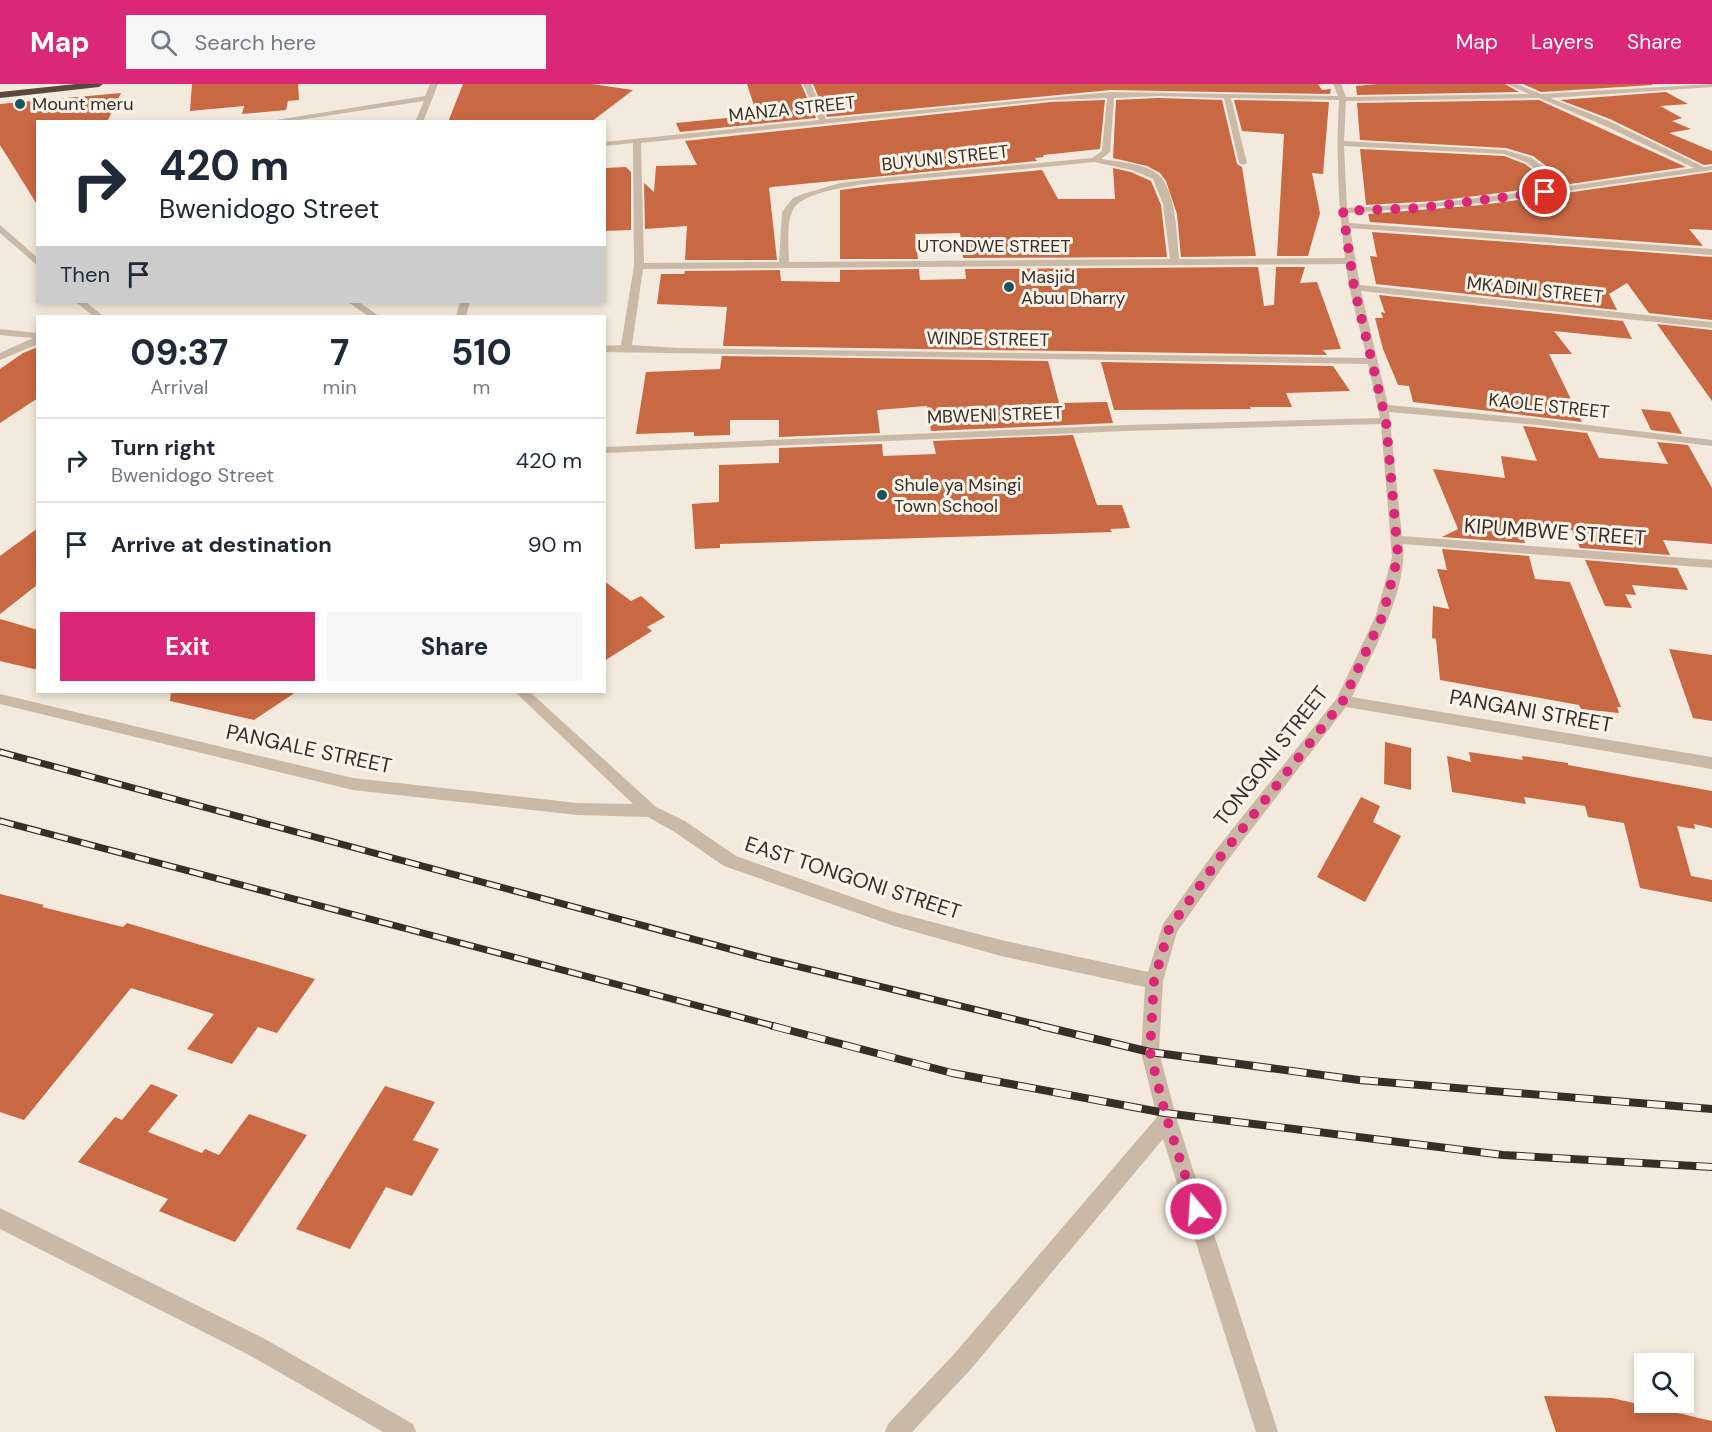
<!DOCTYPE html>
<style>
body{margin:0;font-family:"DM Sans",sans-serif;background:#f6f6f7;color:#1f2937;height:100vh;display:flex;flex-direction:column;font-size:22px;white-space:nowrap}
*{box-sizing:border-box;margin:0}
p{font-size:20px;color:#747a83}
.icon{flex:none;width:33px;height:33px;fill:none;stroke:currentColor;stroke-width:2;stroke-linecap:round;stroke-linejoin:round}
.map{position:relative;flex:1;overflow:hidden}
.side{position:absolute;left:36px;top:231px;width:570px;height:378px;display:flex;flex-direction:column;background:#fff;border-radius:0px;box-shadow:0 3px 9px #0003}
.side>*{flex:none}
.hud{position:absolute;left:36px;top:36px;width:570px;height:183px;border-radius:0px;box-shadow:0 3px 9px #0003;background:#fff;color:#1f2937;overflow:hidden}
.fabs{position:absolute;left:1634px;top:1269px;display:grid;gap:12px}
.fabs a{display:grid;place-items:center;width:60px;height:60px;border-radius:0px;background:#fff;box-shadow:0 3px 9px #0003;font-size:30px}
.pin{position:absolute;display:grid;place-items:center;width:51px;height:51px;color:#fff;margin:-26px;border:3px solid #fff;border-radius:50%;box-shadow:0 2px 6px #0007}
.me{position:absolute;width:66px;margin:-33px;rotate:342deg;stroke-linejoin:round;filter:drop-shadow(0 0 4px #0008)}
.turn{display:flex;align-items:center;gap:21px;height:126px;padding:0 24px;font-size:27px}
.turn .icon{width:78px;height:78px;stroke-width:2.5}
.turn b{display:block;font-size:42px;line-height:51px}
.then{display:flex;align-items:center;height:57px;padding:0 24px;background:#0003;gap:12px;font-size:22px}
.eta{display:flex;justify-content:space-evenly;align-items:center;height:102px;text-align:center}
.eta b{font-size:36px;font-weight:700;line-height:42px}
.action{display:flex;gap:12px;margin-top:auto;padding:12px 24px}
.action a{flex:1;height:69px;border-radius:0px;background:#db2777;color:#fff;font-size:24px;font-weight:700;line-height:69px;text-align:center}
.action a+a{background:#f6f6f7;color:#1f2937}
ul{padding:0;list-style:none}
li{display:flex;align-items:center;gap:18px;height:84px;padding:0 24px;border-top:2px solid #e0e1e3}
li div{flex:1}
li b{display:block;font-size:22px}
li em{font-style:normal}
header{display:flex;align-items:center;gap:36px;box-sizing:border-box;height:84px;padding:0 30px;background:#db2777;color:#fff}
header strong{font-size:28px}
nav{display:flex;gap:33px;margin-inline-start:auto;font-size:21px}
.search{width:420px;height:54px;background:#f6f6f7;display:flex;align-items:center;gap:15px;box-sizing:border-box;padding:0 21px;border-radius:0px;color:#747a83;font-size:22px}
.map>svg:first-child{display:block}
</style>
<header>
<strong>Map</strong>
<div class="search"><svg class="icon" aria-label="search" viewBox="0 0 24 24"><circle cx="10" cy="10" r="6"/><path d="M15 15l6 6"/></svg>Search here</div>
<nav><a>Map</a><a>Layers</a><a>Share</a></nav>
</header>
<div class="map">
<svg width="1712" height="1348" viewBox="0 0 1712 1348">
<rect width="100%" height="100%" fill="#f3e9dc"/>
<path fill="#c96943" d="M192,0H298L299,16L288,17L286,26L242,30L244,22L190,27Z
M463,0H592L633,6L591,38H448Z
M747,0H801L816,34L680,48L676,39L757,31Z
M813,0H1318L1322,6L1331,5L1330,10L1111,6L827,33Z
M1377,0H1505L1519,8L1357,11L1356,2Z
M1523,0H1651L1653,1L1541,8Z
M1666,8L1688,20L1660,22L1682,34L1672,37L1691,45L1669,49L1712,67V80L1704,81L1610,35L1560,16Z
M121,9L107,38H38V122L0,61V20Z
M1158,14L1222,16L1237,80L1242,83L1256,172L1181,173L1177,130L1166,97L1160,89L1147,82L1113,74L1116,16Z
M1105,16L1100,65L1043,71L1044,73L1035,74L1037,77L772,103L769,104L777,176H685L687,142L645,145L644,99L654,108L656,82L697,81L685,57L1051,18Z
M1234,16L1329,18L1323,90L1312,89L1320,129L1308,172H1277L1284,50L1242,47Z
M1539,16L1686,83L1570,100L1533,72L1506,64L1360,56L1357,19Z
M1360,65L1504,72L1525,80L1554,102L1436,117L1366,121Z
M626,83L631,88V146L604,147V84Z
M1113,84L1131,88L1151,97L1161,121L1167,173L963,174L960,149L915,150L918,175H840V106L879,101L1042,86L1058,115H1115Z
M1712,88V146L1689,145L1703,162L1370,138L1368,130L1482,121Z
M1372,148L1712,173V236L1649,229L1627,199L1609,210L1617,226L1376,200L1370,172L1377,173Z
M1258,183L1264,222L1274,221L1276,183H1305L1300,199L1317,198L1341,265L1323,266L1327,271L723,262L727,223L657,220L661,190H684L685,187L780,186L781,197L840,198V186L919,185L920,196L966,195L965,185Z
M1379,211L1623,237L1632,255L1554,247L1572,270H1549L1582,338L1413,318L1409,302L1398,301L1383,265L1375,234H1383L1381,228L1385,229Z
M1657,240L1712,246V317Z
M38,263V314L0,339V285L23,269Z
M722,272L1048,277L1059,319L1107,318L1113,339L931,347L927,322L877,326L880,349L779,353V336H730V351L694,352V348L636,350L646,288L720,285Z
M1101,278L1333,282L1350,307L1286,309L1292,323H1250L1251,325L1114,326Z
M1641,325L1670,328L1682,350L1651,346Z
M1523,342L1587,349L1599,374L1668,380L1657,358L1688,361L1712,404V460L1663,456L1670,471L1580,464L1572,446L1520,441L1525,459L1442,453L1458,445L1433,385L1505,394L1501,372L1537,377Z
M1073,351L1097,421H1122L1130,444L1110,445L1112,448L720,460V464L695,465L692,420L719,418V381L779,379V364L882,360L883,372L936,370L933,357Z
M38,444L37,501L0,530V472Z
M1442,465L1529,472L1535,495L1570,498L1621,623H1617L1619,629L1581,625L1579,621L1440,596L1436,555L1432,554L1433,522L1449,525L1437,485L1447,486Z
M1585,476L1677,484L1688,506L1632,501L1636,511L1625,510L1632,524L1605,522Z
M604,497L631,517L641,512L665,533L647,543L652,547L604,577Z
M0,535L38,546V586L0,577Z
M1669,565L1712,571V637L1693,634Z
M171,608H296L254,636L170,617Z
M1385,658L1411,664V706L1384,700Z
M1469,668L1523,676L1522,672L1568,679V681L1712,707V744L1694,740L1695,745L1677,742L1691,792L1712,796V818L1640,804L1624,739L1588,733L1585,722L1524,713L1526,720L1452,708L1447,672L1471,678Z
M1361,713L1380,722L1373,738L1401,752L1365,818L1317,793Z
M0,810L44,821L42,823L123,843L127,839L315,895L277,949L258,943L232,980L187,965L214,930L131,904L24,1036L0,1028Z
M151,1000L178,1011L148,1048L202,1069L205,1065L219,1071L249,1030L307,1051L235,1158L159,1127L168,1115L78,1078L115,1033L122,1036Z
M385,1002L435,1018L413,1056L439,1065L412,1112L386,1103L350,1165L296,1145Z
M1544,1312L1612,1314L1712,1337V1348H1556Z"/>
<g fill="none" stroke-linecap="round" stroke-linejoin="round">
<path fill="#cbb9a7" fill-rule="evenodd" d="M430,0H438L423,38H415L424,17L286,38H264L425,12Z
M803,0H811L826,35L1111,8L1338,12L1333,0H1341L1346,13L1529,10L1507,0H1517L1541,10L1712,0V3L1550,14L1609,37L1704,83L1712,82V86L1482,119L1348,129L1349,139L1712,165V171L1350,144L1360,201L1712,238V244L1361,207L1388,321L1538,335L1712,356V362L1538,341L1389,328L1402,452L1712,476V484L1403,460C1408,507 1371,571 1352,613L1712,673V685L1346,623L1227,777L1177,848L1163,897L1159,968L1177,1036L1278,1348H1256L1163,1055L971,1285L912,1348H885L888,1340L955,1269L1157,1033L1141,968L1145,903L1001,872L894,842L724,782L673,747L648,733L577,731L353,706L0,620V610L353,694L577,719L633,720L515,608H530L656,723L685,737L736,772L894,828L1001,856L1148,888L1163,840L1215,767L1337,614L1376,531L1392,473L1381,340L1126,347L604,369V363L1126,341L1380,334L1368,280L604,268V262L621,261L634,182L633,59L604,62V58L819,36ZM1158,12L1224,14L1239,79L1243,81L1247,79L1231,14L1339,16C1336,70 1338,121 1345,174L1179,175C1177,154 1176,106 1159,91C1145,79 1118,78 1101,75L1110,68L1114,14ZM1107,14L1102,67L1092,74L881,94L840,99L803,110L793,114L782,128L779,178L644,179L641,59L1051,16ZM1539,14L1603,41L1694,84L1569,102L1532,74L1505,66L1344,57L1346,17ZM1344,62L1504,70L1526,78L1560,104L1436,119L1347,124ZM1094,78L1132,86L1153,95L1163,120L1170,175L789,178C789,161 784,128 800,118C824,101 895,97 925,94C981,89 1038,84 1094,78ZM1346,180L1349,203L1367,274L678,264L632,261L643,185Z
M0,141L38,174V182L0,149Z
M76,218H86L103,232H93Z
M348,218H359L379,232H368Z
M460,218H470L466,232H456Z
M0,245L38,249V260L0,276V269L33,254L0,251Z
M0,1124L265,1255L413,1340L416,1348H383L249,1271L0,1145Z"/>
<path fill="#59483f" fill-rule="evenodd" d="M76,0H103L99,3L0,14V8Z"/>
<g stroke="#382e28" stroke-width="7">
<path id="rail-far1" d="M0,668L763,874L1047,943
M0,737L778,943"/>
</g>
<g stroke="#382e28" stroke-width="8">
<path id="rail" d="M773,942L952,989L1165,1029L1503,1071L1712,1083
M1041,942L1150,968L1359,996L1712,1025"/>
</g>
<use href="#rail-far1" stroke="#faf3e9" stroke-width="4.5" stroke-dasharray="14" stroke-linecap="butt"/>
<use href="#rail" stroke="#faf3e9" stroke-width="6" stroke-dasharray="18" stroke-linecap="butt"/>
</g>
<g fill="none" stroke-linecap="round" stroke-linejoin="round">
<path stroke="#db2777" stroke-width="10" stroke-dasharray="0 18" d="M1196,1125L1165,1029L1150,968L1154,897L1169,845L1221,772L1343,617L1383,531L1398,472L1386,337L1354,203L1343,127L1419,124L1545,108"/>
</g>
<g fill="#1c545b" stroke="#faf3e9" stroke-width="2">
<circle cx="20" cy="20" r="6"/>
<circle cx="1009" cy="203" r="6"/>
<circle cx="882" cy="411" r="6"/>
</g>
<g text-anchor="middle" stroke-width="6" stroke-linejoin="round" paint-order="stroke">
<g font-size="18" fill="#382e28" stroke="#faf3e9" text-anchor="start">
<text x="32" y="26">Mount meru</text>
<text x="1021" y="199">Masjid<tspan x="1021" dy="21">Abuu Dharry</tspan></text>
<text x="894" y="407">Shule ya Msingi<tspan x="894" dy="21">Town School</tspan></text>
</g>
<g font-size="18" fill="#382e28" stroke="#faf3e9">
<text transform="translate(792 25) rotate(-6)" y="6">MANZA STREET</text>
<text transform="translate(945 74) rotate(-6)" y="6">BUYUNI STREET</text>
<text x="994" y="168">UTONDWE STREET</text>
<text transform="translate(1535 206) rotate(6)" y="6">MKADINI STREET</text>
<text transform="translate(988 255) rotate(1)" y="6">WINDE STREET</text>
<text transform="translate(1549 322) rotate(6)" y="6">KAOLE STREET</text>
<text transform="translate(995 331) rotate(-2)" y="6">MBWENI STREET</text>
</g>
<g font-size="21" fill="#382e28" stroke="#faf3e9">
<text transform="translate(1555 448) rotate(4)" y="7">KIPUMBWE STREET</text>
<text transform="translate(1531 627) rotate(10)" y="7">PANGANI STREET</text>
<text transform="translate(309 665) rotate(12)" y="7">PANGALE STREET</text>
<text transform="translate(1271 672) rotate(-52)" y="7">TONGONI STREET</text>
<text transform="translate(853 794) rotate(18)" y="7">EAST TONGONI STREET</text>
</g>
</g>
</svg>
<div class="fabs">
<a><svg class="icon" aria-label="search" viewBox="0 0 24 24"><circle cx="10" cy="10" r="6"/><path d="M15 15l6 6"/></svg></a>
</div>
<div class="pin" style="left:1545px;top:108px;background:#d93025"><svg class="icon" aria-label="arrive" viewBox="0 0 24 24"><path d="M6 21V4h12l-3 4 3 4H6"/></svg></div>
<svg class="me" style="left:1196px;top:1125px" viewBox="-20 -20 40 40"><circle r="17" fill="#db2777" stroke="#fff" stroke-width="3"/><path d="M0-11L8 9 0 5-8 9z" fill="#fff"/></svg>
<div class="hud">
<div class="turn"><svg class="icon" aria-label="right" viewBox="0 0 24 24"><path d="M7 20v-9h11M14 6l5 5-5 5"/></svg><div><b>420 m</b>Bwenidogo Street</div></div>
<div class="then">Then<svg class="icon" aria-label="arrive" viewBox="0 0 24 24"><path d="M6 21V4h12l-3 4 3 4H6"/></svg></div>
</div>
<section class="side">
<div class="eta">
<div><b>09:37</b><p>Arrival</p></div>
<div><b>7</b><p>min</p></div>
<div><b>510</b><p>m</p></div>
</div>
<ul>
<li><svg class="icon" aria-label="right" viewBox="0 0 24 24"><path d="M7 20v-9h11M14 6l5 5-5 5"/></svg><div><b>Turn right</b><p>Bwenidogo Street</p></div><em>420 m</em></li>
<li><svg class="icon" aria-label="arrive" viewBox="0 0 24 24"><path d="M6 21V4h12l-3 4 3 4H6"/></svg><div><b>Arrive at destination</b></div><em>90 m</em></li>
</ul>
<div class="action"><a>Exit</a><a>Share</a></div>
</section>
</div>
